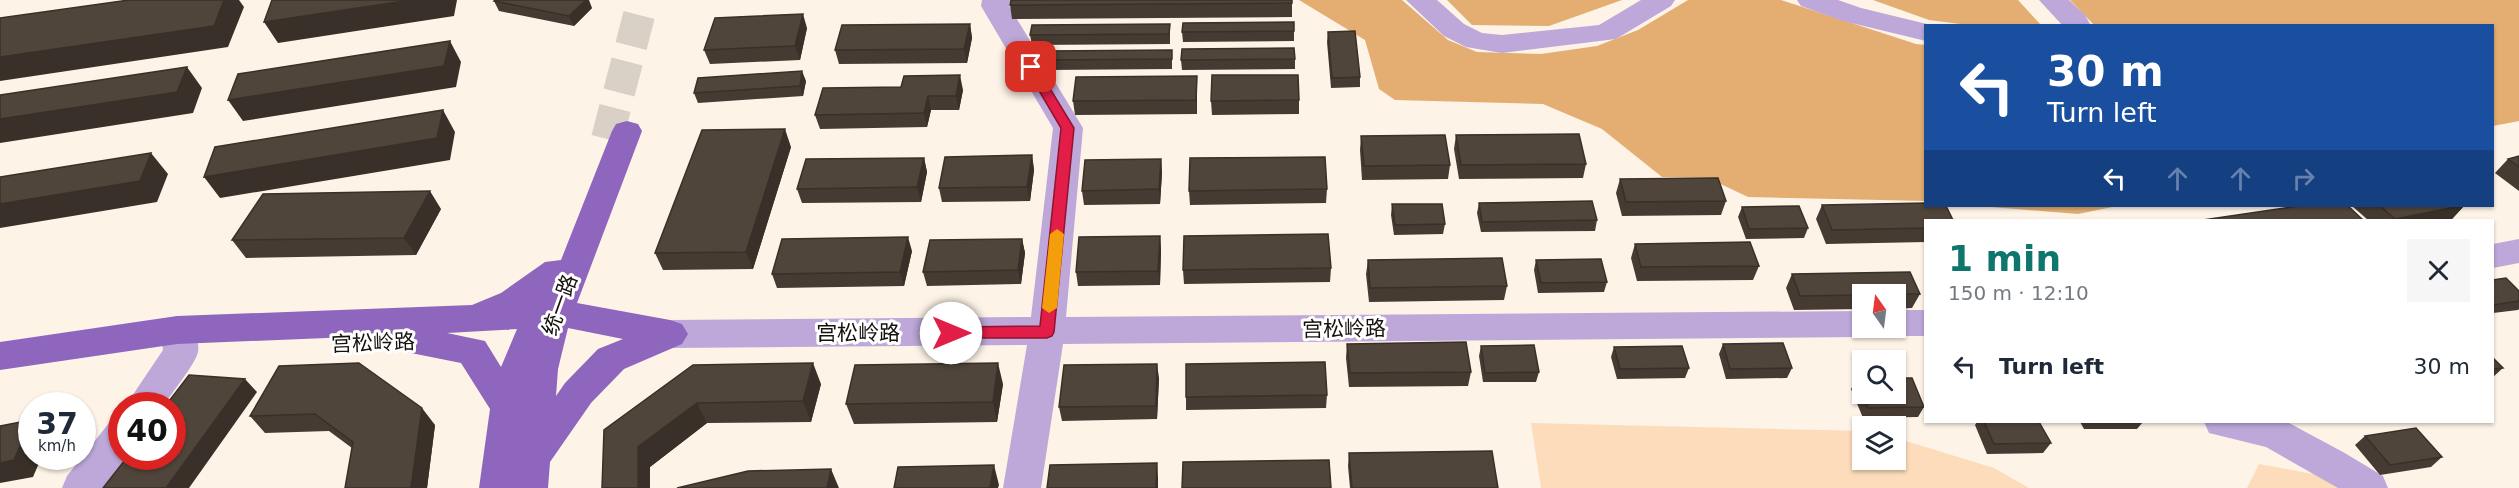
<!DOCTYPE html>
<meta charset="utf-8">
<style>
body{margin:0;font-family:"DejaVu Sans","Noto Sans SC",sans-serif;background:#f6f6f7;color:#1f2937;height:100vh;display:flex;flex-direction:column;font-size:22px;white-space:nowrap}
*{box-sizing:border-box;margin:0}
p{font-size:20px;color:#747a83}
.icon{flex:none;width:33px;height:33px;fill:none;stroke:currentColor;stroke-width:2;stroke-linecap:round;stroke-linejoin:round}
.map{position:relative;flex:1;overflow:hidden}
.drawer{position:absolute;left:1924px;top:219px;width:570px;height:204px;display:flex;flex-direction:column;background:#fff;border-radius:0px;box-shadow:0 2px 4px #0004}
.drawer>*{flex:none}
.guide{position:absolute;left:1924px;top:24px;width:570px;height:183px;border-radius:0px;box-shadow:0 2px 4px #0004;background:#1a4fa0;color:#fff;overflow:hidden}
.needle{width:39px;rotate:346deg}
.tools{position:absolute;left:1852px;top:284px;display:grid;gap:12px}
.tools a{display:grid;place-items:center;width:54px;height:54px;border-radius:0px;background:#fff;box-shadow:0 2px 4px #0004;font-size:30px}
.speed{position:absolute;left:18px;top:392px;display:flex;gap:12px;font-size:30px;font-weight:700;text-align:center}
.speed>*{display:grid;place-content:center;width:78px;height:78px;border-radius:50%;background:#fff;box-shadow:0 2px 4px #0004;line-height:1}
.speed small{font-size:15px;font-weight:400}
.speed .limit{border:9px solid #d22;background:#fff;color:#111}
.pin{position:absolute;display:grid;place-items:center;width:51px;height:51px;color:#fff;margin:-26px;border-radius:12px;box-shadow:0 3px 9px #0006}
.me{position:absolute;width:66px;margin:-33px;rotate:90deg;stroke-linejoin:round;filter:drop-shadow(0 0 4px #0008)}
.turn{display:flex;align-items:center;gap:21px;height:126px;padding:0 24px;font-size:27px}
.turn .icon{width:78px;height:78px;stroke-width:2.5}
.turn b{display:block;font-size:42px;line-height:51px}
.lanes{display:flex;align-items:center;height:57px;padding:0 24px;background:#0003;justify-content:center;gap:30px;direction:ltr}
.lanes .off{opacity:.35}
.round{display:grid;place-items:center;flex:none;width:63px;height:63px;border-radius:0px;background:#f6f6f7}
.headline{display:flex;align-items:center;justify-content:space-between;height:102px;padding:0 24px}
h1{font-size:36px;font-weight:700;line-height:45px;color:#0f766e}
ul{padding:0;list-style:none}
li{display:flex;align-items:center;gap:18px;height:90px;padding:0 24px}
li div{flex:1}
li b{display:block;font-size:22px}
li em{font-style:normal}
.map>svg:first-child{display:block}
</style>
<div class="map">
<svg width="2519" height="488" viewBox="0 0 2519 488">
<rect width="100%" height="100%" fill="#fdf3e7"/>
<path fill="#fcdcba" d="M1531,423L1863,431V459H1896V438L1994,468L2029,488H1541Z
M2259,464L2324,476L2342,488H2247Z"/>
<path fill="#e4ae72" d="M1299,0H1402L1448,40L1477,52L1541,54L1597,46L1638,30L1688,0H1781L1916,44L1926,45V201L1748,197L1708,178L1662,177L1602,129L1543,104L1395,100L1379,89L1365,40Z
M1447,0H1622L1549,26L1472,25Z
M1873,0H2018L2041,25L1976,26L1929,20Z
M2070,0H2519V121L2493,126V26L2094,25Z
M1979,206H2117L2078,214Z"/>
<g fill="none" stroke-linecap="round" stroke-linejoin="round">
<path stroke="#dad1c6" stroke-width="32" stroke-dasharray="32 16" stroke-linecap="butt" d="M607,139L643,0"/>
<path fill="#bda8d9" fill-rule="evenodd" d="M982,0H1010L1009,6L1083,128L1066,317L1863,311V327H1879L1875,333L1863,337L1063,344L1041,488H1003L1027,345L670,348L658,344L652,334L658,324L670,320L1031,317L1053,128L981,6Z
M1406,0H1437L1464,24L1482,33L1502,35L1599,25L1641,0H1675L1671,6L1616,39L1502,53L1466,47L1444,36Z
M1797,0H1838L1861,8L1935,26H1926V41L1843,21L1801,6Z
M2039,0H2069L2085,15L2091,26H2063Z
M2519,239V263L2493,268V244Z
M1896,310H1926V336H1896L1884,332L1881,327H1896Z
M177,316L189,320C194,329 200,343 198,352C196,363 171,394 164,405H126L163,350L160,330L165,320Z
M122,419V456H127L103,488H62L67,476L109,423Z
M2204,422H2287L2343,452L2383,476L2388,488H2338L2266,447L2209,433Z"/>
<path fill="#8e66bd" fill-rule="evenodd" d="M627,121L638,124L642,131L577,303L670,320L682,324L688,334L682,344L624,369L591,403L550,462L548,488H479L490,409L461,363L401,351L395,341L399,335L177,344L0,370V342L177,316L472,305L501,293L545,262L561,260L612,131L616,124ZM568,328L623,339L598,349L565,383L556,396L558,369ZM517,329L501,367L485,341L447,333Z"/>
</g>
<path fill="#453b32" d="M494,1L592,8L574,26L499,11Z
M1292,3V17L1012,19L1010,5Z
M970,24L972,38L967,63L839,64L835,50Z
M1170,24V44L1032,45L1030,35Z
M807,28L800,60L710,64L704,50Z
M1294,31V41L1183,42L1182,32Z
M1328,32L1360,77V87L1331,88L1327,42Z
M1172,50V69L1047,70L1046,60Z
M1295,59V69L1182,70L1181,60Z
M1197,76V114L1075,115L1073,101Z
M806,81L803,96L698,103L694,93Z
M963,90L959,110H931L927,127L820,129L815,115Z
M1299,100V114L1212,115L1211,101Z
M1456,135L1586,164L1583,178L1459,179L1454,149Z
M1361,136L1450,165L1448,179L1362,180L1360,150Z
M791,147L753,269L663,270L655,253Z
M1032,155L1034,170L1030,201L942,202L939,188Z
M2519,156V191L2495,173L2508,159Z
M924,158L927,172L921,202L802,203L797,189Z
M1161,159L1162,173L1160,204L1084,205L1082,191Z
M1620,179L1726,201L1721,215L1622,216L1616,193Z
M1327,189L1326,203L1190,205L1189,191Z
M1479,203L1597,220L1595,231L1481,232L1477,213Z
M1392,204L1445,224L1443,234L1394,235L1391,215Z
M1822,205L1926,220V242L1826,244L1816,219Z
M2352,206H2464L2452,219L2443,220H2368Z
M1742,207L1808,228L1804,238L1746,239L1738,217Z
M441,209L416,255L246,258L232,240Z
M1160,236L1161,250L1160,285L1078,286L1076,272Z
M1022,239L1025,253L1021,284L927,286L923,272Z
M1635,244L1759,266L1753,280L1637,281L1631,258Z
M912,251L904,286L777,288L772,274Z
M1368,260L1507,286L1504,300L1369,302L1366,274Z
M1536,260L1607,282L1604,292L1538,293L1534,270Z
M1331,268L1330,282L1184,284L1183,270Z
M1792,274L1920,294L1912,308L1896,309V294H1863V309L1794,310L1786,288Z
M2493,280L2519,291V309L2518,310L2493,313Z
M1347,344L1471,372L1468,386L1349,387L1346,358Z
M1723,344L1792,368L1787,378L1726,379L1719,354Z
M1481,346L1539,372L1536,382H1483L1479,356Z
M1614,347L1689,368L1685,378L1617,379L1611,357Z
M2493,358L2503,368L2493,377Z
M693,365L821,384L811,422L707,423L650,467L602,488Z
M279,366L435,425L427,488H345L352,448L329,431L265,433L250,416Z
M1159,378L1157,419L1062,421L1059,407Z
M1857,379L1924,407L1918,417L1863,418L1851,389Z
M1003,384L997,422L854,424L846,404Z
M1327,395L1326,408L1186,410V397Z
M1977,422H2039L2051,443L2043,453L1987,454L1975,425Z
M2080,422H2143L2137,429H2084Z
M2365,436L2442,457L2431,467L2380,475L2355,445Z
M1349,453L1498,488H1350L1348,466Z"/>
<path fill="#383029" d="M224,0H239L244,7L228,47L0,81V57Z
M411,0H457L454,16L278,43L264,22Z
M586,0H589L592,8L574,26L569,16Z
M803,14L807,28L800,60L795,46Z
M970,24L972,38L967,63L964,49Z
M450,41L461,62L456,87L243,121L228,100Z
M187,67L202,88L193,113L0,143V119Z
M802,71L806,81L803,96L800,86Z
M960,75L963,90L959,110L956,96Z
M1197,76V114L1196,100Z
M928,96L931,110L927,127L924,113Z
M443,110L455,132L450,160L220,198L204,177Z
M785,129L791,147L753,269L746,252Z
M151,153L168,174L157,202L0,228V204Z
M1032,155L1034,170L1030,201L1027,187Z
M924,158L927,172L921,202L917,187Z
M1161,159L1162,173L1160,204L1159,189Z
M430,191L441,209L416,255L404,238Z
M2460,206H2464L2452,219L2443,220H2394L2395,219Z
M1160,236L1161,250L1160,285L1158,271Z
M908,237L912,251L904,286L900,272Z
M1022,239L1025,253L1021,284L1018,270Z
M813,363L821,384L811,422L803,401Z
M998,363L1003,384L997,422L993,402Z
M1157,364L1159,378L1157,419L1156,406Z
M245,379L257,392L189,488H166Z
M697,403L707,423L650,467V488H638V447Z
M422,408L435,425L427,488H411Z
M31,420L32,456H42L33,477L0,483V463Z
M1157,463L1158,477V488H1156Z
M994,465L999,485L998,488H990Z
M831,469L839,488H827Z"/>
<path fill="#50453a" stroke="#383029" stroke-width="1.5" d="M129,0H224L214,26L0,57V18Z
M272,0H411L264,22Z
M495,0H586L569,16L494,1Z
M1011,0H1292V3L1010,5Z
M803,14L795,46L704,50L715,18Z
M1294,22V31L1182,32L1183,23Z
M970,24L964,49L835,50L842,25Z
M1170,24L1169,34L1030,35L1032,25Z
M1355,31L1360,77L1332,78L1328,32Z
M450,41L444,66L228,100L238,74Z
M1294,48L1295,59L1181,60L1182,49Z
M1172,50V59L1046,60L1047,51Z
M187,67L177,92L0,119V95Z
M802,71L800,86L694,93L698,78Z
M960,75L956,96H928L924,113L815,115L823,88L901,87L904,76Z
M1212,75H1298L1299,100L1211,101Z
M1197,76L1196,100L1073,101L1076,77Z
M443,110L437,138L204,177L215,147Z
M785,129L746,252L655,253L702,130Z
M1579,134L1586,164L1461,165L1456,135Z
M1445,135L1450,165L1364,166L1361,136Z
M151,153L140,181L0,204V177Z
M1032,155L1027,187L939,188L945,157Z
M2519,156V167L2508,159Z
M1325,157L1327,189L1189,191L1190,158Z
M924,158L917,187L797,189L806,159Z
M1161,159L1159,189L1082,191L1085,160Z
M1718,178L1726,201L1626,202L1620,179Z
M430,191L404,238L232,240L263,194Z
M1592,201L1597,220L1482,222L1479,203Z
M1926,203V206H1946L1953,220H1926V228L1832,230L1822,205Z
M1392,204H1442L1445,224L1395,225Z
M1799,206L1808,228L1749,229L1742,207Z
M2299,206H2348L2363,220H2203Z
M2380,206H2460L2395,219Z
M1328,234L1331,268L1183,270L1184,236Z
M1160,236L1158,271L1076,272L1079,237Z
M908,237L900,272L772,274L782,239Z
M1022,239L1018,270L923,272L930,240Z
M1750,242L1759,266L1641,267L1635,244Z
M1502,258L1507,286L1370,288L1368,260Z
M1601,259L1607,282L1541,283L1536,260Z
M1910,272L1920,294H1863V295L1800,296L1792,274Z
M2506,278L2519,291V301L2493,305V280Z
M1466,342L1471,372L1350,373L1347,344Z
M1783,343L1792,368L1730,369L1723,344Z
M1534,345L1539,372L1485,373L1481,346Z
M1682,346L1689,368L1620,369L1614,347Z
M2493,358L2503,368L2493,369Z
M1325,362L1327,395L1186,397V364Z
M359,363L422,408L411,488H345L353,442L315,414L250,416L279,366Z
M813,363L803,401L697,403L638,447V488H602L604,430L693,365Z
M998,363L993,402L846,404L855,365Z
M1157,364L1156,406L1059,407L1064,365Z
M189,375L245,379L166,488H103L128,456H172V405H166Z
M1896,378H1912L1924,407L1868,408L1857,379H1863V393H1896Z
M31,420L14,460L0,463V426Z
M1984,422H2039L2051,443L1994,444Z
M2416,428L2442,457L2390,465L2365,436Z
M1492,451L1498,488H1352L1349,453Z
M1329,460L1331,488H1182L1183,462Z
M1157,463L1156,488H1047L1050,465Z
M994,465L990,488H894L898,467Z
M831,469L827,488H677L748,471Z"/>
<path fill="#e11d48" stroke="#92132f" stroke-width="1.5" d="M1031,63L1035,64L1074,128L1054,332L1052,336L1047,338H951L945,337L943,333L945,329L951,327L1040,326L1061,128L1025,67Z"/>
<path fill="#f59e0b" d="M1057,229L1064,234L1057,308L1049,313L1042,308L1050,234Z"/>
<g text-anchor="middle" stroke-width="6" stroke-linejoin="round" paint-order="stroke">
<g font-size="21" fill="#15110c" stroke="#fff">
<text transform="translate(560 305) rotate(-70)" y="7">统一路</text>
<text transform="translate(1344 329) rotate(-1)" y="7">宫松岭路</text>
<text x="858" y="340">宫松岭路</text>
<text transform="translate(373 343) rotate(-2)" y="7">宫松岭路</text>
</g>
</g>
</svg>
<div class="tools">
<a><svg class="needle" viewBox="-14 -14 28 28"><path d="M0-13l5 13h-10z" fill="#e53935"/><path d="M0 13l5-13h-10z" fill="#747a83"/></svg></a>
<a><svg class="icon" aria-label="search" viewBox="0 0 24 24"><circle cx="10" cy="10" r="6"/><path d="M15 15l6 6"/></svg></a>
<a><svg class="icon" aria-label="layers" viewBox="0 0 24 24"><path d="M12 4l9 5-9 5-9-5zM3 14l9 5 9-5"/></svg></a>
</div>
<div class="speed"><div>37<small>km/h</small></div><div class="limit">40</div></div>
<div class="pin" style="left:1031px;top:67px;background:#d93025"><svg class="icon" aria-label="arrive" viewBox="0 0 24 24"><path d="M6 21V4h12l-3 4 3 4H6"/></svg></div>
<svg class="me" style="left:951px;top:333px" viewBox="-20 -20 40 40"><circle r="19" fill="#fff"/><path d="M0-13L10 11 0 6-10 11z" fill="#e11d48"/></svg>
<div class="guide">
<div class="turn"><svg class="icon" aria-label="left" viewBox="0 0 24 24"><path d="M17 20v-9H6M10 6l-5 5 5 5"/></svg><div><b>30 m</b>Turn left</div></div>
<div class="lanes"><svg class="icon" aria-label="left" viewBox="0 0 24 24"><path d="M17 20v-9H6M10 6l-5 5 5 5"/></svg><svg class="icon off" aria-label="ahead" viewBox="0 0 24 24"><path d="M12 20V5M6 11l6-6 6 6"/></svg><svg class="icon off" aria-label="ahead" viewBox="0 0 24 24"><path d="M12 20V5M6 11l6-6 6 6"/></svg><svg class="icon off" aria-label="right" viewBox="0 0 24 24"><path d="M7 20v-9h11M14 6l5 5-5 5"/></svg></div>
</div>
<section class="drawer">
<div class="headline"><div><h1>1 min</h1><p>150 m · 12:10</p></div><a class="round"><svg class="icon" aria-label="close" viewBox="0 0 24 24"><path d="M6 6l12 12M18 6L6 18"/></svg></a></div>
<ul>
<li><svg class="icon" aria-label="left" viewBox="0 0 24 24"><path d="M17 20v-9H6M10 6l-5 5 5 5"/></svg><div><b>Turn left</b></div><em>30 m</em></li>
</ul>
</section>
</div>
